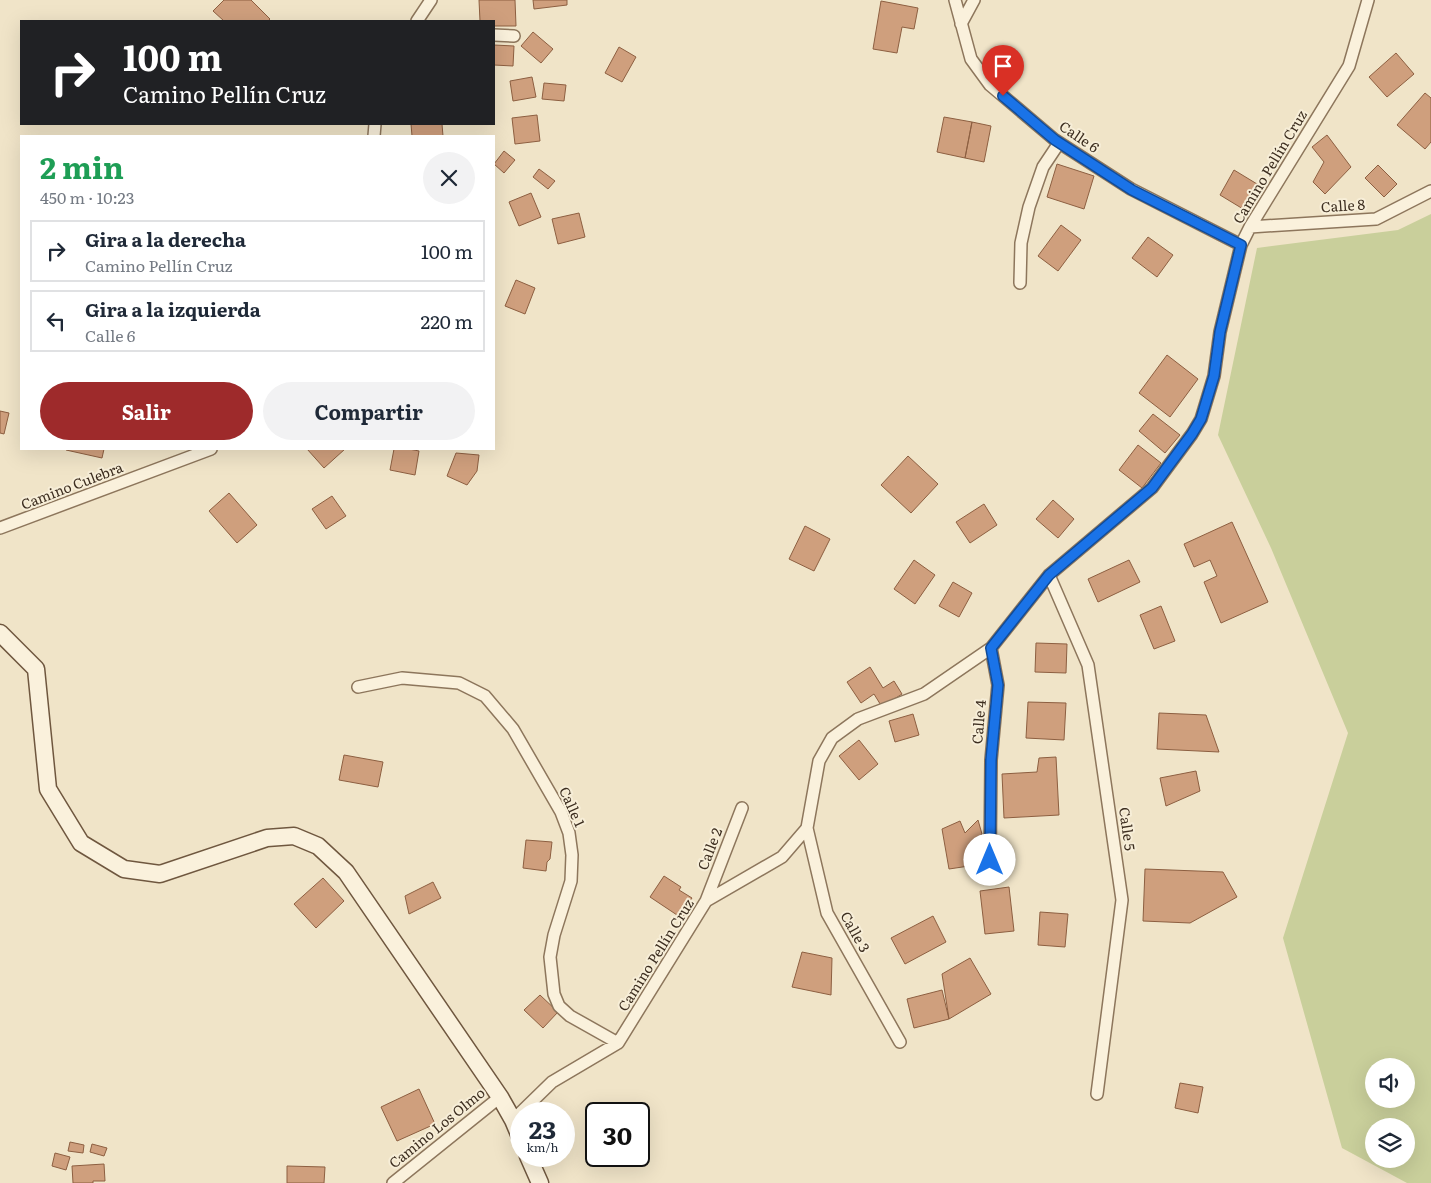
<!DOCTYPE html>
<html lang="es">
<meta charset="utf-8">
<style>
body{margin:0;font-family:Literata,serif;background:#f2f2f3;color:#1f2937;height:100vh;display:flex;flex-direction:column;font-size:19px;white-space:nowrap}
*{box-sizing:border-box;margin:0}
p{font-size:16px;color:#747a83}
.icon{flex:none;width:28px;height:28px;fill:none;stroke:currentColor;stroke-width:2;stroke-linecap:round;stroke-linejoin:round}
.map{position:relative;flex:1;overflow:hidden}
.drawer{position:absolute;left:20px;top:135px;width:475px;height:315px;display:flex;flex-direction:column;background:#fff;border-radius:0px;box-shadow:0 5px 20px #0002}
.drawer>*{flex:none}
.guide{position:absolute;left:20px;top:20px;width:475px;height:105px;border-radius:0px;box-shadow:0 5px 20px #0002;background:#202124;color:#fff;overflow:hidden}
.tools{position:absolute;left:1365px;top:1058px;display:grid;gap:10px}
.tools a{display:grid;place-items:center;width:50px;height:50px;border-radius:50%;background:#fff;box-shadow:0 5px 20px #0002;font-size:25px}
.speed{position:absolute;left:510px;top:1102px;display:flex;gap:10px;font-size:25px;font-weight:700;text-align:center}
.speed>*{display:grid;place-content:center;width:65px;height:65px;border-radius:50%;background:#fff;box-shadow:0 5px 20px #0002;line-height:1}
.speed small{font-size:12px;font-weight:400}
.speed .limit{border:2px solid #111;border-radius:8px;background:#fff;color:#111}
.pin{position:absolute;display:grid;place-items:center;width:42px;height:42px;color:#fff;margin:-51px -21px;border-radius:50% 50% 50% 0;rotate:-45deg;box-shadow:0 0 5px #0007}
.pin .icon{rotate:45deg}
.me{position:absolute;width:55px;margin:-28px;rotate:0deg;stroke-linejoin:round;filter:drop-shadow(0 0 4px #0008)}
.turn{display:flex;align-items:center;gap:18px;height:105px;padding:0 20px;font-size:22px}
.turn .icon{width:65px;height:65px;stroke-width:2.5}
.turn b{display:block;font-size:35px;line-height:42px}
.round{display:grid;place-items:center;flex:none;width:52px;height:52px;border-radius:26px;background:#f2f2f3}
.headline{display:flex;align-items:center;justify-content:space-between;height:85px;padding:0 20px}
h1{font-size:30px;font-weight:700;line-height:38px;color:#1e9e55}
.button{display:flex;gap:10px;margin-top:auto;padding:10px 20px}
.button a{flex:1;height:58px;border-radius:30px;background:#9e2a2b;color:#fff;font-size:20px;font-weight:700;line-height:58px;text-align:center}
.button a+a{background:#f2f2f3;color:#1f2937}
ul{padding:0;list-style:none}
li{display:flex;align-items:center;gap:15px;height:62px;margin:0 10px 8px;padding:0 10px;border:2px solid #e0e1e3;border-radius:0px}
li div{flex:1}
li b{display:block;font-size:19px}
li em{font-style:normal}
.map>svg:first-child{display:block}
</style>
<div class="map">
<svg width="1431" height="1183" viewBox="0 0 1431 1183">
<rect width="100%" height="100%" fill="#f0e4c8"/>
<path fill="#c9cf9b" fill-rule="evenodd" d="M1431,214V1183H1407L1342,1148L1283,938L1348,733L1271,548L1218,435L1257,248L1398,230ZM1374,1066H1406V1099H1374ZM1374,1126H1406V1159H1374Z"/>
<path fill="#cf9f7d" stroke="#8d5f41" d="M224,0H251L270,19L268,21H224L213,11Z
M479,0H515L516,26H494V21H480Z
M533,0H567V5L534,9Z
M881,1L918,8L914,29L902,27L897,53L873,49Z
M533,32L553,49L541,63L521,46Z
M494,45L514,46L513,66L494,65Z
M619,47L636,57L622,82L605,73Z
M1396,53L1414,74L1387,97L1369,77Z
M532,77L536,97L513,101L510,81Z
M544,83L566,85L564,101L542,99Z
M1425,93L1431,98V142L1425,149L1397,125Z
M537,115L540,141L515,144L512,118Z
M944,117L972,122L965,158L937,152Z
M972,122L991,126L984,162L965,158Z
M411,124H442L443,136H412Z
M1327,135L1351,167L1325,194L1313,182L1324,162L1312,147Z
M504,151L515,160L504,173L494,164Z
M1057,164L1094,176L1084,209L1047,197Z
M1378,165L1397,184L1384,197L1365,178Z
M539,169L555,181L548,189L533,177Z
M1234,170L1262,187L1248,212L1220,195Z
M531,193L541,217L519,226L509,202Z
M579,213L585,237L558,244L552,219Z
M1061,225L1081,240L1058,271L1038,256Z
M1148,237L1173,255L1157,277L1132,258Z
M516,280L535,288L525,314L505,306Z
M1167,355L1198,379L1170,417L1139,393Z
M0,411L9,413L4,434L0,433Z
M1153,414L1180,435L1165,453L1139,431Z
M1138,445L1161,463L1142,488L1119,470Z
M66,449H104L102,458L66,450Z
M307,449H345L324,468Z
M394,449H409L419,451L415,475L390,470Z
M456,453L479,455L477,471L467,485L447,476Z
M908,456L938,484L911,513L881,485Z
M229,493L257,525L237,543L209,511Z
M332,496L346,516L326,529L312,509Z
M1053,500L1074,519L1058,538L1036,519Z
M984,504L997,525L970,543L956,522Z
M1232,522L1268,602L1221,623L1204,582L1217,576L1210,560L1194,567L1184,544Z
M805,526L830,539L814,571L789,559Z
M914,560L935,575L915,604L894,589Z
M1129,560L1140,582L1098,602L1088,579Z
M953,582L972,593L959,617L939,606Z
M1161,606L1175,641L1154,649L1140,615Z
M1036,643L1067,644L1066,673L1035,672Z
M870,667L883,688L894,681L902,694L882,707L874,694L861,703L847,682Z
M1028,702L1066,703L1064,740L1026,738Z
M1159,713L1206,715L1219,752L1157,749Z
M913,714L919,735L895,742L889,721Z
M859,740L878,764L859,780L839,756Z
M344,755L383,762L378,787L339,780Z
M1056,757L1059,815L1004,818L1002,774L1037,772L1039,758Z
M1196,771L1200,791L1166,806L1160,778Z
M978,820L982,834L966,849L969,866L949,869L942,829L960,821L965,833Z
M526,840L552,842L550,859L547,862L546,871L523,868Z
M1145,869L1223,872L1237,897L1190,923L1143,921Z
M664,876L681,887L679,890L692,898L687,905L690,907L684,916L682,915L680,917L650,897Z
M323,878L344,901L316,928L294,904Z
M433,882L441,898L409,914L405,896Z
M1009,887L1014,931L985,934L980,891Z
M1040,912L1068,914L1065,947L1038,945Z
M933,916L946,942L905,964L891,938Z
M802,952L832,958L831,995L792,987Z
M970,958L991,994L949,1019L942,974Z
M942,990L949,1019L914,1028L907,999Z
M540,995L558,1012L543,1028L524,1010Z
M1180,1083L1203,1087L1198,1113L1175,1108Z
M419,1089L435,1124L397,1141L381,1107Z
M70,1142L84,1145L83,1153L68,1151Z
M92,1144L107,1148L104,1156L90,1152Z
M55,1153L70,1157L66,1170L52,1166Z
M104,1164L105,1181H93V1183H73L72,1166Z
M287,1166L325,1167L324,1183H287Z"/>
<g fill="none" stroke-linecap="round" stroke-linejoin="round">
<g stroke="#8d765c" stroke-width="14">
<path id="street" d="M955,0L971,59L990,85L1055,140L1131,189L1241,245
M417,21L431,0
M961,24L974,0
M494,35L514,36
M374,136L375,124
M1250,227L1376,219L1431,191
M1020,283L1021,243L1029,207L1043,167L1059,143
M0,528L211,449
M1049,575L1088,665L1122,900L1097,1094
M358,687L402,678L459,683L485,696L513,729L561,812L569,833L572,855L571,881L554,935L550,957L554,994L559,1006L570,1016L618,1043
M807,828L827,913L900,1042
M990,860L991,760L998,685L991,648
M706,901L742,808
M513,1120L552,1082L618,1043L706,901L782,857L807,828L819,761L832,738L858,719L924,694L991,648L1049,575L1152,488L1192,434L1201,419L1214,376L1220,332L1241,245L1250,227L1349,66L1368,0
M393,1183L500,1097"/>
</g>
<g stroke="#6f573f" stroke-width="19">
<path id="secondary" d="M0,633L36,669L48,789L81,843L124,869L160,874L267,838L294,836L318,846L346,872L500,1097L513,1120L521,1139
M528,1156L540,1183"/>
</g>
<use href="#street" stroke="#faf1dc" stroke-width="11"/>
<use href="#secondary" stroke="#faf1dc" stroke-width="16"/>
</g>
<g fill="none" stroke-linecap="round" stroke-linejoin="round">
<g stroke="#114b97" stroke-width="12">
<path id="route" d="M990,860L991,760L998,685L991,648L1049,575L1152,488L1192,434L1201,419L1214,376L1220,332L1241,245L1132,190L1055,140L1003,96"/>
</g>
<use href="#route" stroke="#1a73e8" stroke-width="9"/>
</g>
<g text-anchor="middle" stroke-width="4" stroke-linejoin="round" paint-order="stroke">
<g font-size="14" fill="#3d2e20" stroke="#f7eed8">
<text transform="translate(1079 137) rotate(34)" y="5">Calle 6</text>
<text transform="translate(1270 167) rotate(-59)" y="5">Camino Pellín Cruz</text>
<text transform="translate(1343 206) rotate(-4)" y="5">Calle 8</text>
<text transform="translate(72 486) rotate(-21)" y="5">Camino Culebra</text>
<text transform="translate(979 722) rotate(-85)" y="5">Calle 4</text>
<text transform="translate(572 807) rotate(66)" y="5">Calle 1</text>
<text transform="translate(1127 829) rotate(82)" y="5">Calle 5</text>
<text transform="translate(710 849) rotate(-69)" y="5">Calle 2</text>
<text transform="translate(855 932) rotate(61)" y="5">Calle 3</text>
<text transform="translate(656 955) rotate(-58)" y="5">Camino Pellín Cruz</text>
<text transform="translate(437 1128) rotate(-39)" y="5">Camino Los Olmo</text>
</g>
</g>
</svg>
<div class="tools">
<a><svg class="icon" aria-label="sound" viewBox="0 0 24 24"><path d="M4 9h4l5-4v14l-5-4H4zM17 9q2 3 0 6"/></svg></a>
<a><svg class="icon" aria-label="layers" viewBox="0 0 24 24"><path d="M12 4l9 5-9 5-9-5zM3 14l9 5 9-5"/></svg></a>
</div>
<div class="speed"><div>23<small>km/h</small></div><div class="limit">30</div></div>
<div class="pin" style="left:1003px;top:96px;background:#d93025"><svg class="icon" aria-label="arrive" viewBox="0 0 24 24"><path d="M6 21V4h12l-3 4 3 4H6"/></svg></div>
<svg class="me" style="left:990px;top:860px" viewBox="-20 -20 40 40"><circle r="19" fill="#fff"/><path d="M0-13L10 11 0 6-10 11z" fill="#1a73e8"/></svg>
<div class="guide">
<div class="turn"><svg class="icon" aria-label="right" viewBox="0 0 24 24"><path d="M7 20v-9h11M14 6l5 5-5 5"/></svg><div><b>100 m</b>Camino Pellín Cruz</div></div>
</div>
<section class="drawer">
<div class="headline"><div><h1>2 min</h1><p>450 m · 10:23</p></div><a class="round"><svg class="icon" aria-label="close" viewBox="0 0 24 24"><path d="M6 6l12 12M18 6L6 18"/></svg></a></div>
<ul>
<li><svg class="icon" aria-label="right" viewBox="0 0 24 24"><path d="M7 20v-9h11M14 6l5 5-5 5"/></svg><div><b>Gira a la derecha</b><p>Camino Pellín Cruz</p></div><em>100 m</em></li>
<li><svg class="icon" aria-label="left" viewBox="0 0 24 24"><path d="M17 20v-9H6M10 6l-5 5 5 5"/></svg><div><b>Gira a la izquierda</b><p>Calle 6</p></div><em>220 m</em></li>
</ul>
<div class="button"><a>Salir</a><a>Compartir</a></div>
</section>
</div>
